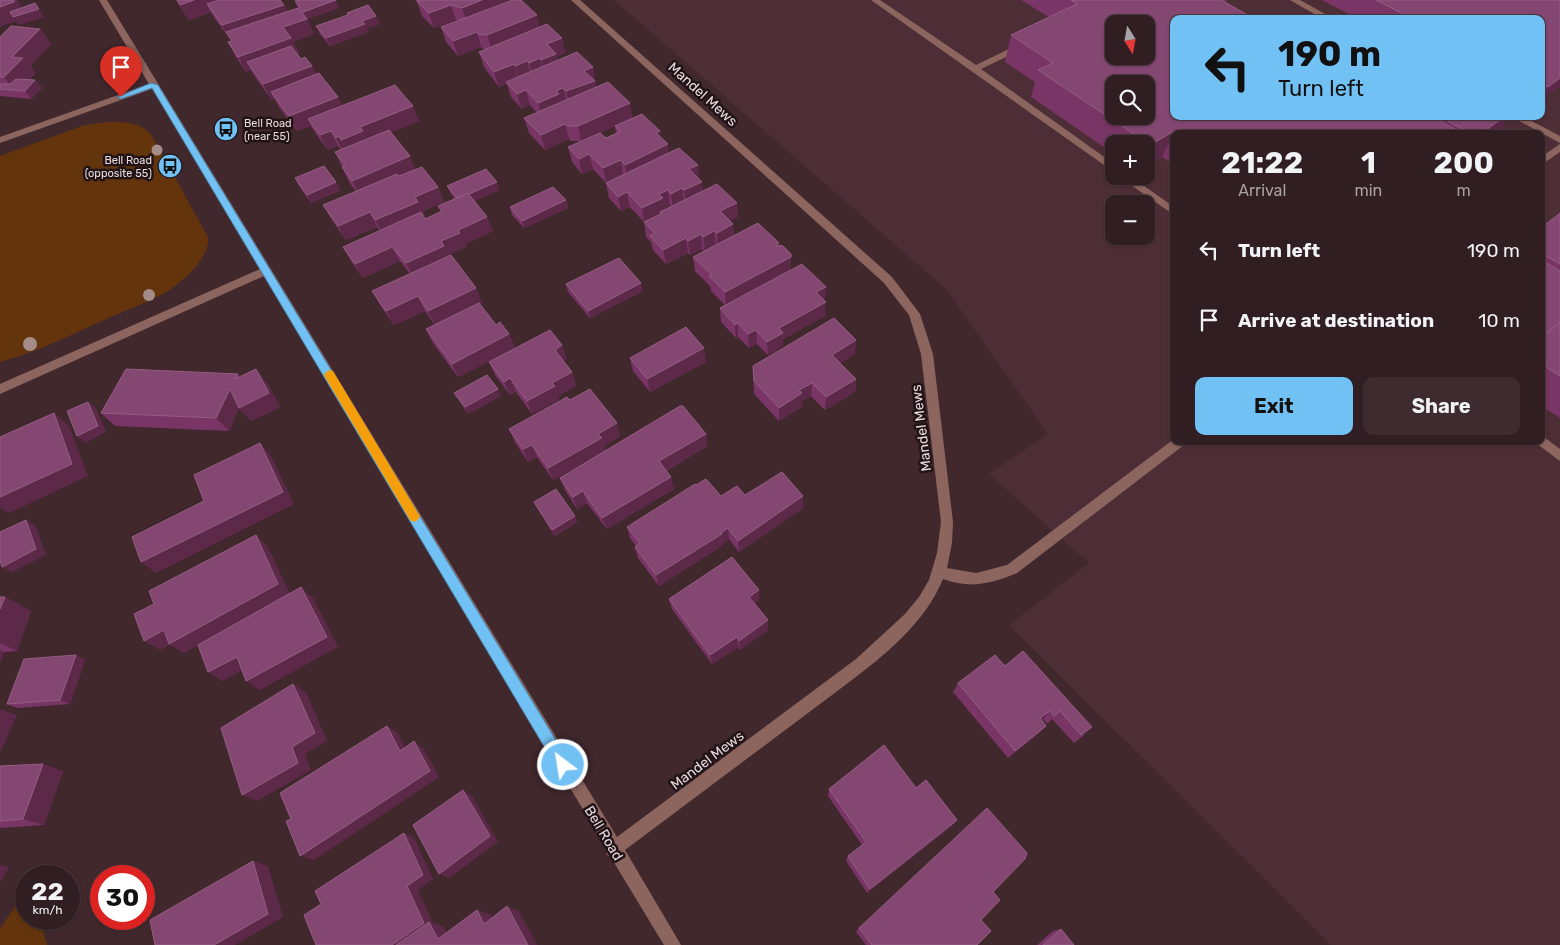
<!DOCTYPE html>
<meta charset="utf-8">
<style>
body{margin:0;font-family:Rubik,sans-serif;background:#3d2b2f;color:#f1f3f6;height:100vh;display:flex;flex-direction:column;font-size:19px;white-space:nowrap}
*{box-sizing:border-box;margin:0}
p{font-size:16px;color:#a8a2a5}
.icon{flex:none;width:28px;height:28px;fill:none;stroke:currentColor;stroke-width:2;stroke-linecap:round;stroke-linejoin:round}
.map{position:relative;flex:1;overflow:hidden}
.details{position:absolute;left:1170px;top:130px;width:375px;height:315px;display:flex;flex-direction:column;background:#311e22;border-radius:10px;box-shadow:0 1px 4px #0004,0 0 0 1px #4c3c40}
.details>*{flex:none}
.guide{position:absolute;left:1170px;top:15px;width:375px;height:105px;border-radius:10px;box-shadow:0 1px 4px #0004,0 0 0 1px #4c3c40;background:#72c1f5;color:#111;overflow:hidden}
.needle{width:32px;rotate:169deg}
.buttons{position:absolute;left:1105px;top:15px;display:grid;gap:10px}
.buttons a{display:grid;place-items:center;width:50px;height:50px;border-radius:10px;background:#311e22;box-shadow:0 1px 4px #0004,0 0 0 1px #4c3c40;font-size:25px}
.speed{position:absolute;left:15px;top:865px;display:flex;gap:10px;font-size:25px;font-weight:700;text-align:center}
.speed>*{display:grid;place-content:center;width:65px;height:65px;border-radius:50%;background:#311e22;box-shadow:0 1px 4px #0004,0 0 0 1px #4c3c40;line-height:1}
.speed small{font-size:12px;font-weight:400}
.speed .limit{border:8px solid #d22;background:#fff;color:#111}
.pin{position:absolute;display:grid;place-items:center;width:42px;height:42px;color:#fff;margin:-51px -21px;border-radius:50% 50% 50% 0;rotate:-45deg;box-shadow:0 0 5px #0007}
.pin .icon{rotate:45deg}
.me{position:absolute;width:55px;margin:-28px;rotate:329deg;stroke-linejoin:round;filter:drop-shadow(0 0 4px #0008)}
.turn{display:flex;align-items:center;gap:18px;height:105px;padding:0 25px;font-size:22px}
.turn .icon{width:65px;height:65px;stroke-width:2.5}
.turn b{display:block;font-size:35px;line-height:42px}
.eta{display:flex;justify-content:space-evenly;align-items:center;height:85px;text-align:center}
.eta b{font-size:30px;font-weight:700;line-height:35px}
.button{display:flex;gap:10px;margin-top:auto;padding:10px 25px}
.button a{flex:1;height:58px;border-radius:10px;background:#72c1f5;color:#111;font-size:20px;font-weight:700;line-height:58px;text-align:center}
.button a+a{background:#3d2b2f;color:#f1f3f6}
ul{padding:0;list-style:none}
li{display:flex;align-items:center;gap:15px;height:70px;padding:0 25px}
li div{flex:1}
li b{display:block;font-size:19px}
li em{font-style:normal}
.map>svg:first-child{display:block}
</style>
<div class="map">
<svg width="1560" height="945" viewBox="0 0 1560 945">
<rect width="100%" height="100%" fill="#41282d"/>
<path fill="#4e2e36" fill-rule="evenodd" d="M614,0H1560V945H1331L1009,625L1089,563L989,474L1048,434L946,289ZM1174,19H1541V116H1174ZM1114,24H1146V56H1114ZM1114,84H1146V116H1114ZM1174,134H1541V441H1174ZM1114,144H1146V176H1114ZM1114,204H1146V236H1114Z"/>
<path fill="#64340d" d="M106,122C124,122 140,121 152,136L208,237C210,256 189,275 175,286C158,299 133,307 113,316C76,332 39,352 0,362V156L82,126Z
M26,890V919H39L47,945H0V929Z"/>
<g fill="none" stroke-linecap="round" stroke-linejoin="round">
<path fill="#8c655e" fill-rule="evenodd" d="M99,0H107L617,837L856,659L905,614L919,597L929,580L937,553L941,522L921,354L909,315L884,283L571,0H580L892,277L920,314L933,354L953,522L952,543L947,568L976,573L1007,565L1174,439V441H1186L1184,445L1017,573C991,584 970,589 943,579C925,623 885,655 848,683L625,850L681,945H664L610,856L607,855L606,848L264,276L0,394V384L260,269L152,89L0,143V137L149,84Z
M871,0H880L976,65L1019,44H1025V48L981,69L1114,164V172Z
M1290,0H1300L1334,19H1323Z
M1510,116H1522L1560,136V143Z
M1560,144V152L1541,165V157Z
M1118,176H1130L1174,207V215Z
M1541,435L1560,449V461L1537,444L1536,441H1541Z"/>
</g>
<g fill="#a48d88">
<circle cx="157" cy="150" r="5.5"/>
<circle cx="149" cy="295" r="6"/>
<circle cx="30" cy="344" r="7"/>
</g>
<path fill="#783565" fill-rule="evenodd" d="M176,0L284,5L287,11L299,9L295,1L339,8L307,19L314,34L293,42L299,53L297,54L301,59L312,66L316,74L338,97L342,106L419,121L390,133L415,170L438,187L444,202L423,211L425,219L441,212L438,206L455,199L451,194L447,186L499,190L474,201L487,217L493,231L465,244L466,247L448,255L476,288L482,303L479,304L496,325L509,334L515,348L458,377L433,343L426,329L435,325L425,311L394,325L380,305L372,291L410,274L400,261L363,278L351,261L343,247L380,231L377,227L346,240L332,220L323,205L356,191L349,182L335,152L341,150L338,146L328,150L316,134L311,126L297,131L279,107L274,98L272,100L255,77L251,70L246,72L236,57L228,42L231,41V40L215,19L211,12L189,20Z
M415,0H521L540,27L562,38L565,53L557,56L558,60L593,67L596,87L633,118L600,133L606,138L616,133L615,126L661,138L669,153L699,179L703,191L737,203L738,217L730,221L733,224L734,236L779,246L791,270L825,301V316L783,339V346L768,355L757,344L749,348L738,337L736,338L721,322L720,308L725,305L711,291L710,286L695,271L693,257L704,251L702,249L690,255L688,253L666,264L653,250L651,242L646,237L644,222L630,207L621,211L609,198L606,183L593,169L582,174L572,162L568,147L581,141H571L569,139L545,150L529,133L524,118L537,113L530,105L522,109L511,97L507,84L499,87L484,67L479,52L485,49H483L481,47L458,56L446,42L441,27L459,21L456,20L434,28L422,16L417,2ZM670,205L671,206L665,210L664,208Z
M1021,0H1228L1225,2L1174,116H1510L1500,129L1493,134H1174V165L1162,157L1146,167V144H1114V154L1031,97L1035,82L1005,62L1011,35L1049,17Z
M1322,0H1560V86L1541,100V19H1358Z
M347,13L380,24L366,28L368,32L330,46L320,34L316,26L348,15Z
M40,29L51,44L30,66L35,73L29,80H35L42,88L31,99L0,96V37Z
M295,178L341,190L311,203L299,186Z
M566,200L568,208L524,228L512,215L510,207Z
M1560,213V418L1541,406V228Z
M566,284L643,291L590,318L568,292Z
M855,354L840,363L856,379L855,392L825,410L811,396L802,401V407L779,421L754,394L753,366Z
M630,358L706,362L650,392L633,371Z
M567,359L563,361L572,372L576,386L558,396L559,400L532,414L516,392L510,395L495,375L489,362Z
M238,374L240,377L267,383L280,407L251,421L239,408L229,431L115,426L101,413Z
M454,393L501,396L468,414Z
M570,400L620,436L604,446L605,451L553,480L537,457L528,462L515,442L509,429Z
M706,434L707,446L666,471L674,489L607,529L587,503L577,509L565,490L560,478Z
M696,485L721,496L745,495L803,496V508L739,552L729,539L723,544V545L659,586L638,558L635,547L636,546L630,538L627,527Z
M534,502L575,516L577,522L555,536L537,508Z
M759,590V600L755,603L768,620V630L740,650L738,647L712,664L672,609L669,599Z
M0,597H5L31,611L17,651L4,652L0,663Z
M1023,651L1084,735L1074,743L1052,719L1047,724L1043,719L1042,720L1046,726L1039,733L1008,758L953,692L958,683L1005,666Z
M76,655L85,660L70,704L17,708L7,704Z
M0,766L63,771L44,825L0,828Z
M916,788L957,820L952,826L867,893L846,861L848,856L862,845L828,796L829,789Z
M993,892L981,920L977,945H866L856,932L859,928Z
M1061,929L1074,945H1037L1053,931Z"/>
<path fill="#5d2949" d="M14,0H18L24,14L35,3L44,17L19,25L16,21L0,27V7Z
M194,0H248L207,4L211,12L189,20L180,5Z
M336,0L339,8L307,19L303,12Z
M482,0H514L467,23L462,8Z
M284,5L291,20L226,32L230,40L222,25Z
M451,5L456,20L434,28L429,13Z
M537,15L541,30L492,50L487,35Z
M376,16L380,24L366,28L368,32L330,46L326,38L362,21Z
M307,19L314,34L293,42L299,53L253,70L247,62L251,70L246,72L238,57L283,27Z
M40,29L51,44L30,66L35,73L18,90H14L4,77L12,57Z
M477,32L481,47L458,56L453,41Z
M562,38L565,53L557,56L560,69L545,75L541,60L547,44Z
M540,58L543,74L533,78L529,63Z
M527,61L531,76L520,81L515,66Z
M514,64L518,79L506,82L507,84L499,87L494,72Z
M312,66L320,81L271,92L274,98L272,100L263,84Z
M593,67L598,96L570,106L566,91L584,71Z
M1560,78V86L1541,100V94L1548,87Z
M35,80L42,88L31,99L25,91Z
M563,88L567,103L542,118L538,103L556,91Z
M526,90L530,105L522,109L517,94Z
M338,97L345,112L308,119L311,126L297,131L289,116Z
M630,103L633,118L581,141L578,126Z
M413,106L419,121L369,142L349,155L341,140L360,127Z
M1505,116H1510L1500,129L1493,134H1481Z
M565,124L569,139L545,150L541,135Z
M331,131L338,146L328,150L320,135Z
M660,131L662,146L656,133Z
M1174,131L1162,157L1146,167V153L1150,145Z
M339,136L346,151L344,153L336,138Z
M668,144L670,159L627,180L625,165Z
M589,154L593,169L582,174L579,159Z
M410,156L416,171L360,195L352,181Z
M621,160L623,175L606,183L603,168Z
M698,165L699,180L689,169Z
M336,182L341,190L311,203L307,195Z
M497,182L499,190L462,207L459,199Z
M702,182L703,197L686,205L684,190Z
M438,187L444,202L423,211L425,216L383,235L375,220L415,197Z
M682,188L684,203L673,208L671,194Z
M668,190L670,205L664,208L665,213L660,212V215L644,223L642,208L659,194Z
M627,192L630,207L621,211L618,197Z
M566,200L568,208L524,228L522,221Z
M737,203L738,217L721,226L720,211Z
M370,212L377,227L346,240L338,226Z
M487,217L493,231L465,244L466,247L448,255L450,260L413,277L406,263L458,230Z
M733,224L734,239L718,248L717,233Z
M714,231L716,246L705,251L703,237Z
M701,234L702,249L690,255L688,241Z
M686,238L688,253L666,264L663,250Z
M392,247L400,261L363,278L355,264Z
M791,254V272L726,307L725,292Z
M641,283L643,291L590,318L588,311Z
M826,287L825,301L816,306V292Z
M476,288L482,303L435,325L428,311Z
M418,296L425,311L394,325L386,311Z
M826,302L825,316L783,339V346L768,355L767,342L779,328Z
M738,323V337L736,338L735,325Z
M756,330L757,344L749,348L748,334Z
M509,334L515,348L458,377L452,364Z
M856,340L855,354L831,368L832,355Z
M562,345L567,359L559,363L555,350Z
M704,348L706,362L650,392L647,379Z
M256,369L267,383L280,407L251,421L239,408Z
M572,372L576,386L558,396L559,400L532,414L527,401L552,383Z
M510,378L516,392L510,395L504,382Z
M856,379L855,392L825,410L826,397Z
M812,383L811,396L802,401V407L779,421V408L799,390Z
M230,389L241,403L229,431L216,418Z
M498,389L501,396L468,414L465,407Z
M88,402L96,408L106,432L85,443L77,436Z
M54,413L69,426L88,476L9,513L0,508V497Z
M617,423L620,436L604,446L605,451L553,480L548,468L598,434Z
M706,434L707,446L661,473L659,461Z
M260,443L271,456L294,504L156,573L141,562L283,492Z
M532,445L537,457L528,462L523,449Z
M671,477L674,489L607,529L602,518Z
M583,491L587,503L577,509L573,497Z
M803,496V508L739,552L738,541Z
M575,516L577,522L555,536L552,530Z
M26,520L35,525L46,555L12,572L2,567Z
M728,528L729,539L723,544V545L659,586L656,575Z
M256,535L268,547L290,594L184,653L170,645L160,650L144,641Z
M301,587L313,598L338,647L260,690L246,681Z
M759,590V600L750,607L749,597Z
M5,597L31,611L17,651L0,643V609Z
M768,620V630L740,650L739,641Z
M737,637L738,647L712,664L710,655Z
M0,650L4,652L0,663Z
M76,655L85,660L70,704L60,700Z
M237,657L251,666L222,681L208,672Z
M293,684L306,692L327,741L305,754L311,770L257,801L242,795L292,747Z
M0,709L17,715L0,753Z
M1050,711L1043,719L1034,726L1040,718Z
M387,726L398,733L410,758L400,751Z
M1046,726L1039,733L1008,758L1015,751Z
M414,741L424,749L439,777L314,860L300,856Z
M43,764L63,771L44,825L23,819Z
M463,790L472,796L498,842L449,878L439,874Z
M957,820L952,826L867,893L870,889Z
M404,833L414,838L433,879L418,890L433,923L443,926L452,942L407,945H392L407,886Z
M253,861L268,866L283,917L235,945H214Z
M0,865L9,867L0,883Z
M507,906L519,911L537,945H528Z
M477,910L490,914L497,928L484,924Z"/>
<path fill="#844772" stroke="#945e82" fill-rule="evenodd" d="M0,0H14V2L0,7Z
M177,0H194L180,5Z
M219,0H280L284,5L222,25L207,4Z
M300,0H336L303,12L295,1Z
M419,0H482L462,8L451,5L429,13L417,1Z
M513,0H521L537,15L487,35L478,34L477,32L453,41L441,27Z
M1071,0H1221L1255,19H1174V116H1431L1463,134H1178L1174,131L1150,145L1038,70L1053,63L1011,35L1077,4ZM1114,24H1146V56H1114ZM1114,84H1146V116H1114Z
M1376,0H1560V78L1548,87L1541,83V19H1413Z
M35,3L39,9L13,17L10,12Z
M368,5L376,16L362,21L365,24L326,38L316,26L348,15L347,13Z
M298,8L307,19L283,27L291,38L238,57L228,42L232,41L226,32Z
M1337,14L1347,19H1328Z
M547,24L562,38L547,44L556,54L541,60L540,58L529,63L527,61L515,66L514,64L494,72L479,52Z
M11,26L40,29L12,57L23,58L4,77H0V37Z
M291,46L301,59L305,57L312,66L263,84L247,62Z
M577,52L593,67L584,71L595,81L566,91L563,88L556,91L559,94L538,103L526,90L517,94L506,82Z
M319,73L338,97L289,116L271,92Z
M16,79L35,80L25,91L0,89V84H10Z
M608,82L630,103L578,126H568L565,124L541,135L524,118Z
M395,85L413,106L360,127L363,131L341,140L339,136L336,138L331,131L320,135L308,119Z
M642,114L660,131L656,133L668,144L625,165L621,160L603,168L589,154L579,159L568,147L600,133L606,138L620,132L615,126Z
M1439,116H1505L1481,134H1471Z
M389,130L410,156L352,181L342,167L345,165L335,152Z
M679,148L698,165L689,169L702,182L684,190L682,188L671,194L668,190L659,194L663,198L642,208L627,192L618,197L606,183Z
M324,166L336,182L307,195L295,178Z
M422,167L438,187L415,197L418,202L375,220L370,212L338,226L323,205L397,174L399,176Z
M486,169L497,182L469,194L468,193L457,198L447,186Z
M717,184L737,203L720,211L733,224L717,233L714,231L703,237L701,234L688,241L686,238L663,250L650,236L655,233L644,222L661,214L660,212Z
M553,187L566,200L522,221L510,207Z
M468,193L487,217L458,230L460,233L441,241L444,246L406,263L392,247L355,264L343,247L421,212L425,219L442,211L438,206Z
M1560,213V264L1541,253V228Z
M758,223L779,243L775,245L783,246L791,254V257L725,292L709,276L712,275L693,257Z
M451,255L476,288L428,311L418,296L386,311L372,291Z
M619,258L641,283L588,311L566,284Z
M1541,260L1560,271V322L1541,338Z
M802,264L826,287L816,292L826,302L779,328L783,333L767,342L756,330L748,334L738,323L735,325L720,308Z
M479,303L496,325L500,322L509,334L452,364L426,329Z
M834,318L856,340L832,355L856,379L826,397L812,383L799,390L802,393L779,408L754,381L753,366Z
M1560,322V376L1541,364V338Z
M686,327L704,348L647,379L630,358Z
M550,330L562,345L555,350L572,372L552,383L555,386L527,401L510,378L504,382L489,362Z
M126,369L238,374L235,379L256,369L269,393L239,408L230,389L216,418L101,413Z
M487,375L498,389L465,407L454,393Z
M590,389L617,423L598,434L602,438L548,468L532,445L523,449L509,429L567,397L570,400Z
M88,402L98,426L77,436L67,411Z
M680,406H683L706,434L659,461L671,477L602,518L583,491L573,497L560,478Z
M54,413L72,464L0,497V437Z
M260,443L283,492L141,562L132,537L204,501L194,475Z
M782,472L803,496L738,541L728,528L721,533L722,534L656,575L635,547L640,543L627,527L695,484L696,485L706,479L721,496L737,486L745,495Z
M556,489L575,516L552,530L534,502Z
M26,520L36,549L2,567L0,560V532Z
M256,535L278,584L169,644L164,630L144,641L134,614L154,604L149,591Z
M732,557L759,590L749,597L768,620L739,641L737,637L710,655L669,599Z
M301,587L327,637L246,681L237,657L208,672L198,645Z
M0,597H5L0,609Z
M1023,651L1092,727L1081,735L1060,711L1054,716L1050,711L1040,718L1046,726L1015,751L958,683L995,655L1005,666Z
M76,655L60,700L7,704L24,659Z
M293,684L315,733L292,747L298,763L242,795L221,728Z
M387,726L400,751L414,741L430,771L300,856L286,821L291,819L280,793Z
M884,745L916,788L926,780L957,820L870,889L848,856L866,842L829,789Z
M43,764L23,819L0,821V766Z
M463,790L490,836L439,874L413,825Z
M987,808L1027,853L1025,859L993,892L1000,900L981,920L991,931L977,945H872L859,928Z
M404,833L423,875L407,886L424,923L392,945H316L304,915L321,904L315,891Z
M253,861L268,914L214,945H155L150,920Z
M507,906L528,945H396L429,922L438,939L477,910L484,924Z
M1061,929L1074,945H1043Z"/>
<path fill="#72c1f5" stroke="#4a7d9f" d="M151,83L158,85L568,760L570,765L568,770L563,772L558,770L152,88L121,99L117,97Z"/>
<path fill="#f59e0b" d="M329,370L333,371L418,513L420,516L418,520L414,522L410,520L325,377L324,374Z"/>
<defs>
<g id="bus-disc" transform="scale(1.25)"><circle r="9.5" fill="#72c1f5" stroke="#201417"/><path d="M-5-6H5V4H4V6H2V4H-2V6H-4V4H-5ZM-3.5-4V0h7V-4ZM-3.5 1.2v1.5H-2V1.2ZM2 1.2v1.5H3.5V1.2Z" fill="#111"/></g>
</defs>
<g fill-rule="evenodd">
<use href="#bus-disc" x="226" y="129"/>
<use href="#bus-disc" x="170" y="166"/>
</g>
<g text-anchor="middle" stroke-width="5" stroke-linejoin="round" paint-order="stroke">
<g font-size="11" fill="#ead9dc" stroke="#201417" text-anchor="start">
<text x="244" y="127">Bell Road<tspan x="244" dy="13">(near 55)</tspan></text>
<text x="152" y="164" text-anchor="end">Bell Road<tspan x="152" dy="13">(opposite 55)</tspan></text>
</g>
<g font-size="14" fill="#ead9dc" stroke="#201417">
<text transform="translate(703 94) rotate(42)" y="5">Mandel Mews</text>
<text transform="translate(921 428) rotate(-97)" y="5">Mandel Mews</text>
<text transform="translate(707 760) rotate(-37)" y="5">Mandel Mews</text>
<text transform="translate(604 833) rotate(59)" y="5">Bell Road</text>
</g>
</g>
</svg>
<div class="buttons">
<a><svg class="needle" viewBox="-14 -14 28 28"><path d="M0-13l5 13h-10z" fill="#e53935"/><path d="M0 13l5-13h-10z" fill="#a8a2a5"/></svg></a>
<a><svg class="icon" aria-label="search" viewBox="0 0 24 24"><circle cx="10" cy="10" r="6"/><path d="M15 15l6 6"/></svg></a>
<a>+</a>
<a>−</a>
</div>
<div class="speed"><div>22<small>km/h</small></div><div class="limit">30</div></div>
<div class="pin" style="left:121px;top:97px;background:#d93025"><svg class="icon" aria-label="arrive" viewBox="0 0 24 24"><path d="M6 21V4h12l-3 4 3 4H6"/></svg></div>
<svg class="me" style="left:563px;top:765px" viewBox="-20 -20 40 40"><circle r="17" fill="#72c1f5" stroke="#fff" stroke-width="3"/><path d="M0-11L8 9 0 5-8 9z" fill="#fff"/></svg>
<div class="guide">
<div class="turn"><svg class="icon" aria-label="left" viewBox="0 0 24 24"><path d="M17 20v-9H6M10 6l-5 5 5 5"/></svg><div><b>190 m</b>Turn left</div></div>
</div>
<section class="details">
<div class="eta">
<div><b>21:22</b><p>Arrival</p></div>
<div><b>1</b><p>min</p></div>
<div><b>200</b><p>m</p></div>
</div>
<ul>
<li><svg class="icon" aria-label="left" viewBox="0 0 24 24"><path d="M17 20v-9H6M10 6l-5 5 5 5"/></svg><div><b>Turn left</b></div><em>190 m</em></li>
<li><svg class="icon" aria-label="arrive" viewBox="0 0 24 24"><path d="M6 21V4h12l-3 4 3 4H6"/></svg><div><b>Arrive at destination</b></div><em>10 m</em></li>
</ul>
<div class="button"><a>Exit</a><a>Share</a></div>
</section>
</div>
